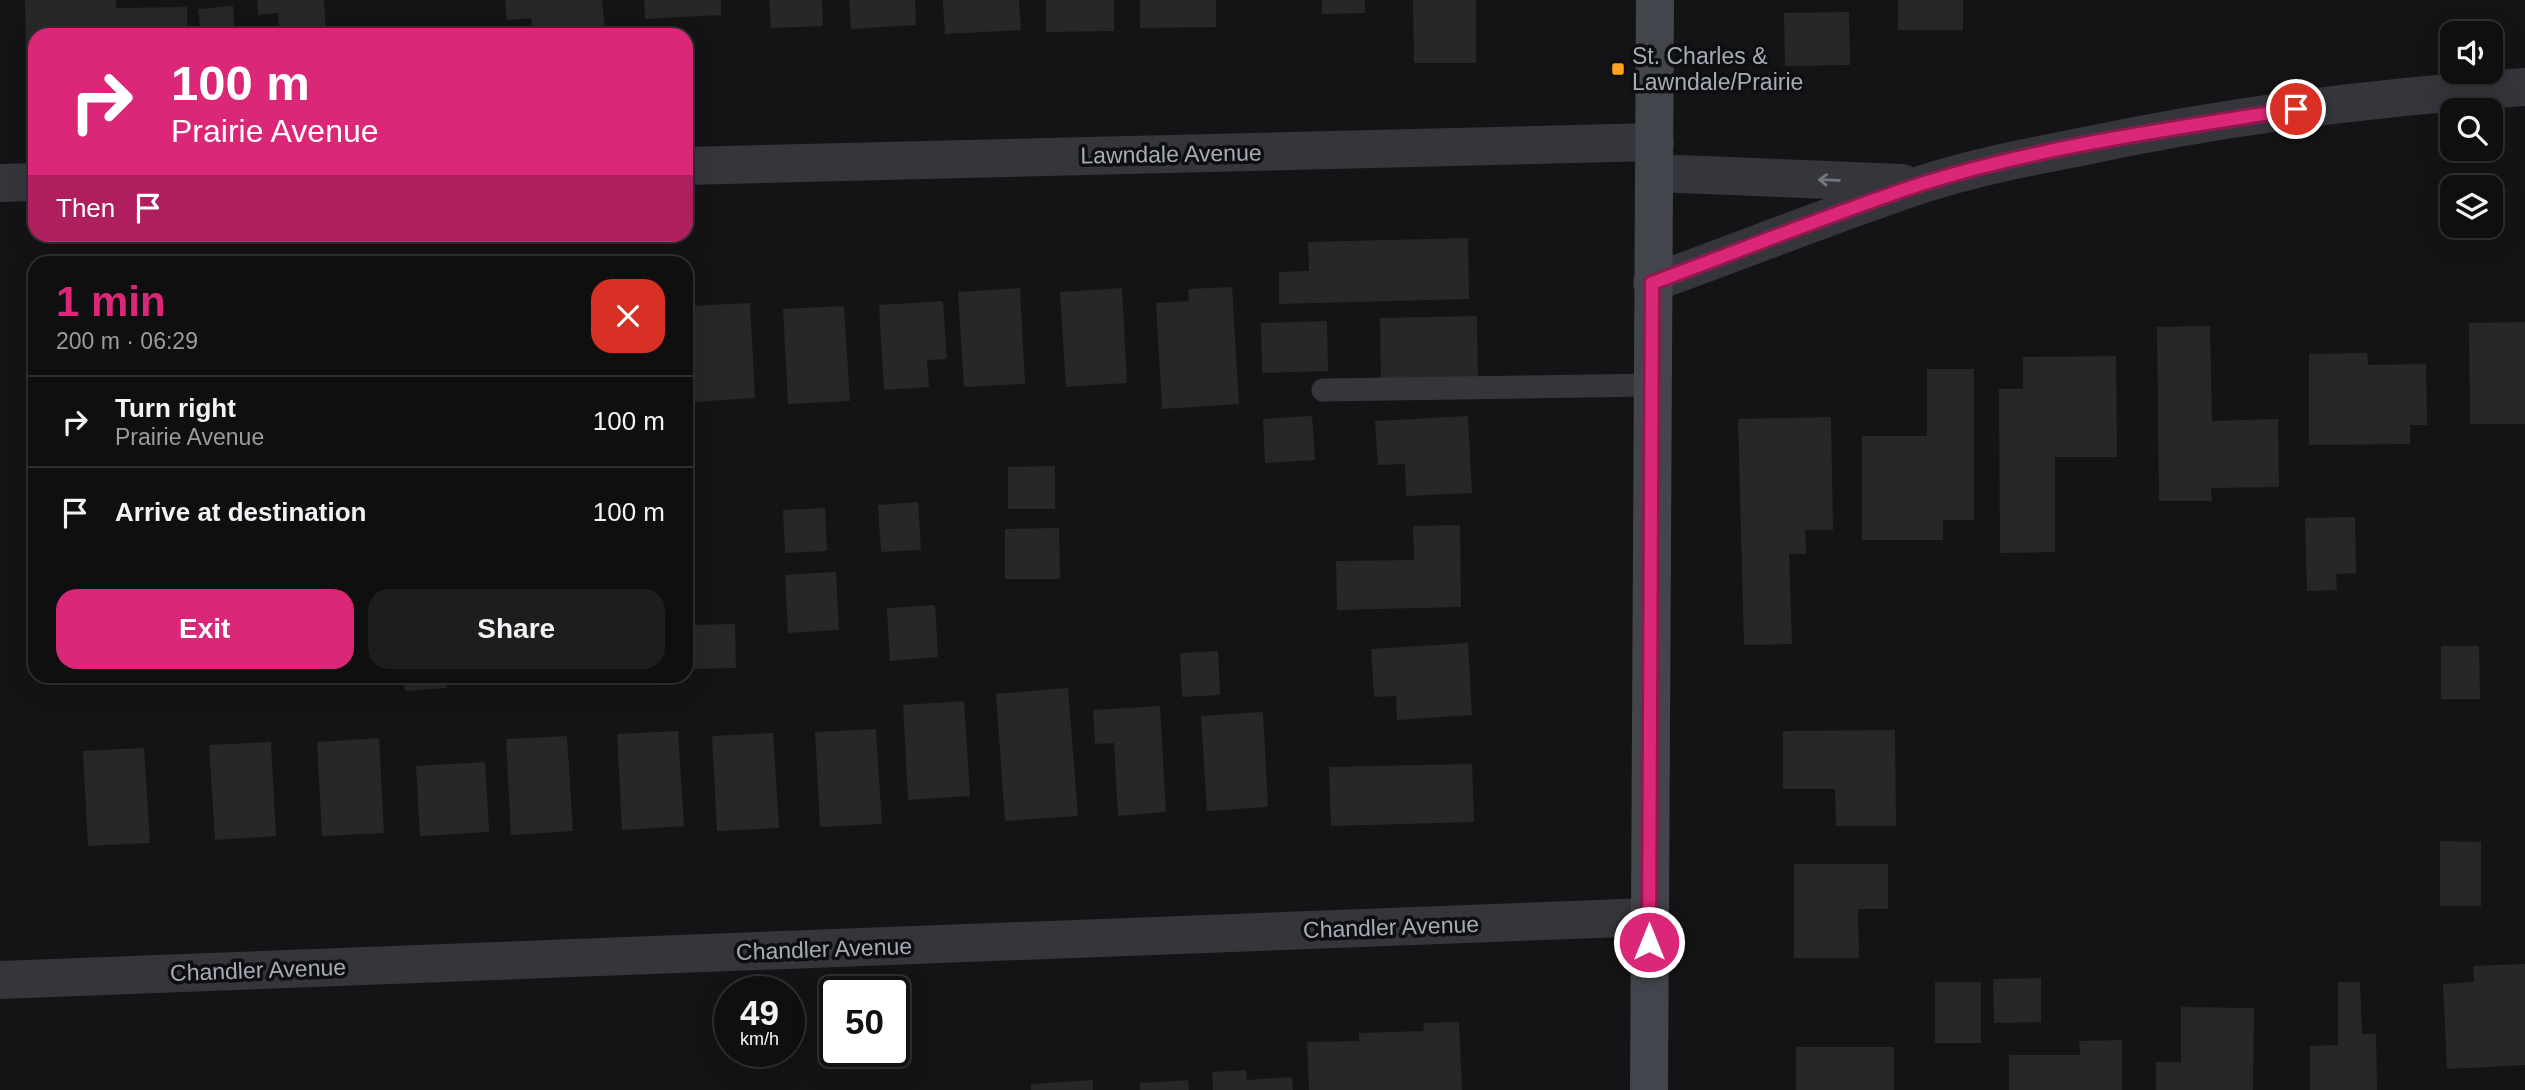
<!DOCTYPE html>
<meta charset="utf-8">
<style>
body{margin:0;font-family:Helvetica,sans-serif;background:#1d1d1e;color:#f1f3f6;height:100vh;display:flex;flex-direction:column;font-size:26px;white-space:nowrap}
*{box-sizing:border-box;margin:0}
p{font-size:23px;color:#9b9c9f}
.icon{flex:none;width:38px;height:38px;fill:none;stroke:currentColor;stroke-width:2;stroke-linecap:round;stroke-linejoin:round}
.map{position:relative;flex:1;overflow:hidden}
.panel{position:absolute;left:28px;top:256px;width:665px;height:427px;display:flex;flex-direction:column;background:#0f0f10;border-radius:21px;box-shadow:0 7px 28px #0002,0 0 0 2px #2f2f30}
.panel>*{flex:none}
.hud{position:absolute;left:28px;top:28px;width:665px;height:214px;border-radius:21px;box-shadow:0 7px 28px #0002,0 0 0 2px #2f2f30;background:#db2777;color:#fff;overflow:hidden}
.fabs{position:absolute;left:2440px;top:21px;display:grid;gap:14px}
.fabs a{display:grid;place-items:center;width:63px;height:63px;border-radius:14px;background:#0f0f10;box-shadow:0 7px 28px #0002,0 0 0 2px #2f2f30;font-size:35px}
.speed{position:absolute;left:714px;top:976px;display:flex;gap:14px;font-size:35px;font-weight:700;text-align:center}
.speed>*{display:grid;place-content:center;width:91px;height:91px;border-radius:50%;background:#0f0f10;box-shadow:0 7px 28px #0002,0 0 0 2px #2f2f30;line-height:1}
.speed small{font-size:18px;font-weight:400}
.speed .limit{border:4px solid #111;border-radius:10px;background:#fff;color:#111}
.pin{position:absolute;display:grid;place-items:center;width:60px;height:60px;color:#fff;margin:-30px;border:4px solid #fff;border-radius:50%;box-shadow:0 2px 7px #0007}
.me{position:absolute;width:77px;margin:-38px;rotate:0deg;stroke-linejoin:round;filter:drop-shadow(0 0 5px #0008)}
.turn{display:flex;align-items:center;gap:24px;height:147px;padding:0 28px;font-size:32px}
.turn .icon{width:91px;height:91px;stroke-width:2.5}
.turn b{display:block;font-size:49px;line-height:60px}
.then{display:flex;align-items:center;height:66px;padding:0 28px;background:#0003;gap:14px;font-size:26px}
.round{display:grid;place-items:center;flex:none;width:74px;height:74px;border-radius:21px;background:#1d1d1e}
.overview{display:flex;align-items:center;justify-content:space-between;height:119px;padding:0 28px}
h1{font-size:42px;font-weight:800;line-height:52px;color:#db2777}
.action{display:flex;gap:14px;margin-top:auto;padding:14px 28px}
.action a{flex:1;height:80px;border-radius:21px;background:#db2777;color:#fff;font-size:28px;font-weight:800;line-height:80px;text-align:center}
.action a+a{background:#1d1d1e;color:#f1f3f6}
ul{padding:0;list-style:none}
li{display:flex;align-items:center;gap:21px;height:91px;padding:0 28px;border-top:2px solid #2f2f30}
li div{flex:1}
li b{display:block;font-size:26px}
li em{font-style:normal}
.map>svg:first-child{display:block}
</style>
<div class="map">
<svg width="2525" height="1090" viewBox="0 0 2525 1090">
<rect width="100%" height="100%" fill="#141416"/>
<path fill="#27272a" d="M25,0H116V8L187,7V35H35V59H26Z
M257,0H324L326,32L280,35L278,13L258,15Z
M505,0H602L605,31L533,35L531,18L507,20Z
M644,0H721V15L645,19Z
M769,0H822L823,26L771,28Z
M849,0H915L916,25L851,29Z
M943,0H1019L1021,30L945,34Z
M1046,0H1114V31L1046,32Z
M1140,0H1216V27L1140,28Z
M1322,0H1365V13L1322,14Z
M1413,0H1476V63H1414Z
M1898,0H1963V30H1898Z
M233,6L235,35H201L198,9Z
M1849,12L1850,65L1785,66L1784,13Z
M1468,238L1469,299L1279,304V272L1309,271L1308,242Z
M1232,287L1239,404L1162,409L1156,303L1189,301L1188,289Z
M1020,288L1025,384L964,387L958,292Z
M1122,288L1127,383L1066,387L1060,292Z
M943,301L947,359L927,360L929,387L884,390L879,305Z
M750,303L755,398L694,402L688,306Z
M844,306L850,401L788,404L783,309Z
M1477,316L1478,388L1381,390L1380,318Z
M1327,321L1328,371L1262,373L1261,323Z
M2525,322V424H2470L2469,323Z
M2210,326L2212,421L2278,419L2279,487L2211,488L2212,501H2159L2157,327Z
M2367,353L2368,365L2426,364L2427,425H2410V444L2309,445V354Z
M2116,356L2117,457H2055V552L2000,553L1999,389H2023V357Z
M1927,369H1974V520H1943V540H1862V436H1927Z
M1312,416L1315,460L1265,463L1263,419Z
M1468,416L1472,493L1406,496L1405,464L1378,465L1375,421Z
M1831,417L1833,530H1805L1806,554H1789L1792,644L1744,645L1738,419Z
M1055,466V509H1008V467Z
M918,502L921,550L881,552L878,505Z
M825,508L827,551L785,553L783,510Z
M2355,517L2356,573L2336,574L2337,590L2307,591L2305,518Z
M1460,525L1461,607L1337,610L1336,561L1414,560L1413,526Z
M1059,528L1060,579H1005V529Z
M836,572L839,630L788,633L785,575Z
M935,605L938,657L890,661L887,608Z
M735,624L736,668L692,669L691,625Z
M1468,643L1472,715L1397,720L1396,696L1374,697L1371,649Z
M2441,646H2479L2480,699H2441Z
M1218,651L1220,695L1182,697L1180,653Z
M403,676H446L447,688L405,691Z
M1068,688L1078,816L1005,821L996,694Z
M964,701L970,796L908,800L903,705Z
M1160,706L1166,812L1118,816L1114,743L1095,744L1093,710Z
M1263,712L1268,807L1207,811L1201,716Z
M876,729L882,824L820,827L815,732Z
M1895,730L1896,826H1836L1835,789H1783V731Z
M678,731L684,826L622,830L617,734Z
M773,733L779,828L717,831L712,736Z
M567,736L573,831L511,835L506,739Z
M379,738L384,833L322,836L317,742Z
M271,742L276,836L215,840L209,745Z
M144,748L150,843L88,846L83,751Z
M485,762L489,832L420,836L416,766Z
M1472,764L1474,822L1331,826L1329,767Z
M2440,841L2481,842V906H2440Z
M1794,864H1888V909H1858L1859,958H1794Z
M2525,964V1065L2447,1069L2443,984L2474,982L2473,966Z
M2041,978V1022L1994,1023L1993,979Z
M1935,982H1981V1043H1935Z
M2338,982H2360L2362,1034H2376L2377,1090H2310V1046L2338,1045Z
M2181,1007L2254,1008L2253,1090H2156V1062H2181Z
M1459,1022L1462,1090H1309L1307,1042L1359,1041V1033L1424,1031L1423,1023Z
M2122,1040V1090H2009V1055H2080L2079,1041Z
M1796,1047H1894V1090H1796Z
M1246,1070L1247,1080L1292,1077L1293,1090H1213L1212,1072Z
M1093,1080V1090H1031V1084Z
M1188,1080L1189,1090H1140V1083Z"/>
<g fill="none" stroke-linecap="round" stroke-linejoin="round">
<path stroke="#34363b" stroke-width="23" d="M1323,390L1653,385"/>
<path stroke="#34363b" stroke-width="38" d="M686,166L1655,142
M1654,173L1902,183
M0,183L35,182
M1652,283C1741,251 1830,215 1920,185C1974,167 2030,157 2085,146C2230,115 2377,97 2525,87
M0,980L1649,917"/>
<path stroke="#42454b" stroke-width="38" d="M1649,1090L1655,0"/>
</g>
<defs><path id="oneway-shaft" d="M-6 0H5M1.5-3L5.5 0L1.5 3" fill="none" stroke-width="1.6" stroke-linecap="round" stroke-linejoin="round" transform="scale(1.75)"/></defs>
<use stroke="#72777f" href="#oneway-shaft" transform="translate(1829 180) rotate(-178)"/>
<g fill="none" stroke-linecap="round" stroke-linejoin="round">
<g stroke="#8e194d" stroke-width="18">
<path id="route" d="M1649,942L1652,283C1741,250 1831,214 1921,184C2042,146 2171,129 2296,109"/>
</g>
<use href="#route" stroke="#db2777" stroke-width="12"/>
</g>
<rect fill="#fea123" stroke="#0f0f11" stroke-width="2.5" x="1611" y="62" width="14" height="14" rx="3.5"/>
<g text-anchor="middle" stroke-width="7" stroke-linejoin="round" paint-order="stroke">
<g font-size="23" fill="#a4acb7" stroke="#0f0f11" text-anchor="start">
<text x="1632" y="64">St. Charles &amp;<tspan x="1632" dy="26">Lawndale/Prairie</tspan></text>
</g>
<g font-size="23" fill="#a4acb7" stroke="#0f0f11">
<text transform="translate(1171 154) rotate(-1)" y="8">Lawndale Avenue</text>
<text transform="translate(1391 927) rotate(-2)" y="8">Chandler Avenue</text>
<text transform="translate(824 949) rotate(-2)" y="8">Chandler Avenue</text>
<text transform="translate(258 970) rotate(-2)" y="8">Chandler Avenue</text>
</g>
</g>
</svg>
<div class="fabs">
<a><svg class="icon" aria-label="sound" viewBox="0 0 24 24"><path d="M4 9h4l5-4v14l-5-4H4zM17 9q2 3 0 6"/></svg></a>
<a><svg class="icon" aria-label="search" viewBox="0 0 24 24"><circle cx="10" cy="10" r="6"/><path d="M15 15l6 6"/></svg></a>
<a><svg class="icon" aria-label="layers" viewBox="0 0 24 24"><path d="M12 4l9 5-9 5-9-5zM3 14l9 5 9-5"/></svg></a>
</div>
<div class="speed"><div>49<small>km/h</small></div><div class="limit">50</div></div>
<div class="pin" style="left:2296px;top:109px;background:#d93025"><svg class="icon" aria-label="arrive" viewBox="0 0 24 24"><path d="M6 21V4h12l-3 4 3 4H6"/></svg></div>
<svg class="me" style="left:1649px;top:942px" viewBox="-20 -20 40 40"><circle r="17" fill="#db2777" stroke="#fff" stroke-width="3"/><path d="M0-11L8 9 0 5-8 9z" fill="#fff"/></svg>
<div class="hud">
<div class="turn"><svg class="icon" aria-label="right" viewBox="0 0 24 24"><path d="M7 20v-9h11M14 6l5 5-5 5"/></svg><div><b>100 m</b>Prairie Avenue</div></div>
<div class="then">Then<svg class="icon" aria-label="arrive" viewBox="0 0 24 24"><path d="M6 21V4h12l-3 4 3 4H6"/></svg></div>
</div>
<section class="panel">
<div class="overview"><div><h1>1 min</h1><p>200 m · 06:29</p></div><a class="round" style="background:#d93025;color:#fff"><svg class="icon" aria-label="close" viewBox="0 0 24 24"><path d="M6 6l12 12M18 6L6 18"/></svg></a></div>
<ul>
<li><svg class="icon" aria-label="right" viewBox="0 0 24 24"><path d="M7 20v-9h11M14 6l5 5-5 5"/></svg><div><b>Turn right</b><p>Prairie Avenue</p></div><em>100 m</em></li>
<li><svg class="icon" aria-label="arrive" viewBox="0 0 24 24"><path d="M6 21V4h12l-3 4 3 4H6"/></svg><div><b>Arrive at destination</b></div><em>100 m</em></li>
</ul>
<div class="action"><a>Exit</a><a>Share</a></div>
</section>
</div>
